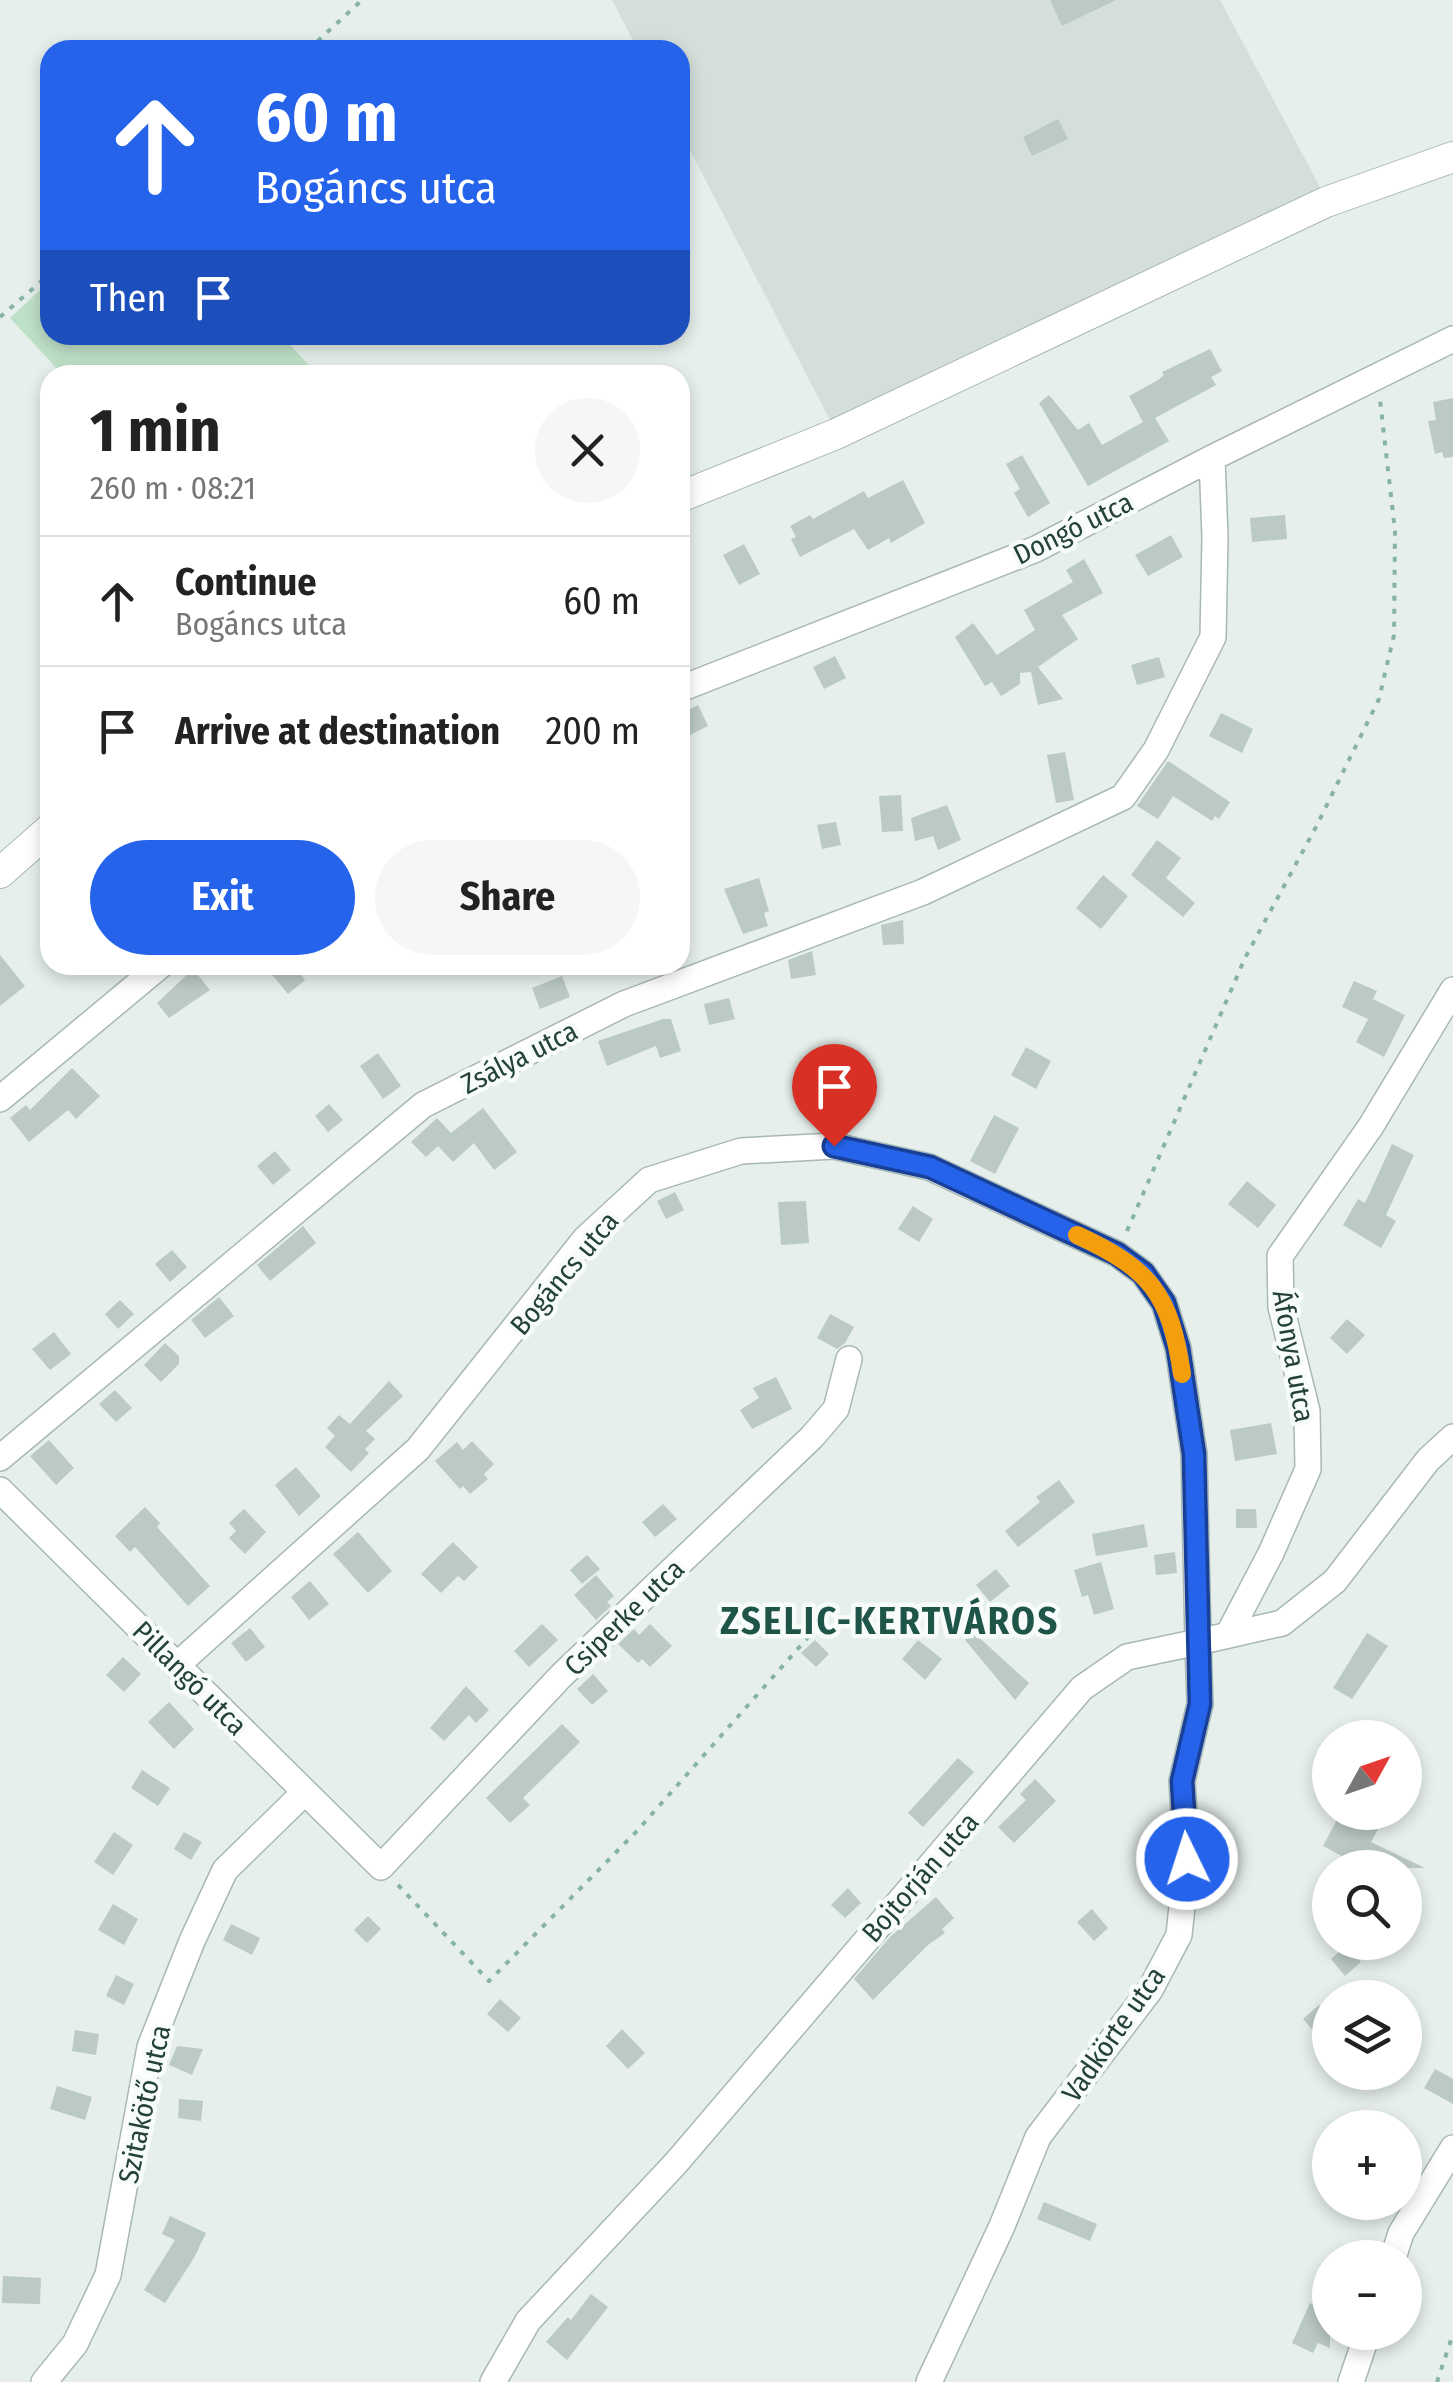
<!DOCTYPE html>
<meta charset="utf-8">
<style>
body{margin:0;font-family:"Fira Sans Condensed",sans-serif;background:#f6f6f6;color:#222;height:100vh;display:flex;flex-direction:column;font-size:38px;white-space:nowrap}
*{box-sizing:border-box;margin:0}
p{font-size:32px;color:#767676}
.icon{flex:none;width:55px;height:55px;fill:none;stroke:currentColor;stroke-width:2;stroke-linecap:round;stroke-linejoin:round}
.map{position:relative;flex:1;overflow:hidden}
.panel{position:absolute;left:40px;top:365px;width:650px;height:610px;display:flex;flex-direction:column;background:#fff;border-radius:30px;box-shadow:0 5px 15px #0003}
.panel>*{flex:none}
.hud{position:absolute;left:40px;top:40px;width:650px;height:305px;border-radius:30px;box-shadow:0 5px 15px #0003;background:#2563eb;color:#fff;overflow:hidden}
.needle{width:65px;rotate:50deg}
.buttons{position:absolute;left:1312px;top:1720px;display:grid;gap:20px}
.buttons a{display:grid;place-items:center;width:110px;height:110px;border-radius:50%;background:#fff;box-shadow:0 5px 15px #0003;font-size:50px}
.pin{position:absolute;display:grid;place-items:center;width:85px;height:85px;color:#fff;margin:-102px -42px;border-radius:50% 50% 50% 0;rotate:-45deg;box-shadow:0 0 10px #0007}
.pin .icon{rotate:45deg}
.me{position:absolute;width:110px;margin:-55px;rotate:356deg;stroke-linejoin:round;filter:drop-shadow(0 0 8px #0008)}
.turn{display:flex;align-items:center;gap:35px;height:210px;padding:0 50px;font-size:45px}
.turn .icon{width:130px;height:130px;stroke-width:2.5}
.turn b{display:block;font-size:70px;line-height:85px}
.then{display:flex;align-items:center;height:95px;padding:0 50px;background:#0003;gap:20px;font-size:38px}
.round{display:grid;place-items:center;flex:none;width:105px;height:105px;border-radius:52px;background:#f6f6f6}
.head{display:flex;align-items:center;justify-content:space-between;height:170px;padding:0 50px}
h1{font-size:60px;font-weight:700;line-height:75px}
.button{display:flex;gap:20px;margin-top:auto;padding:20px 50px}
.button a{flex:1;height:115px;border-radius:60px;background:#2563eb;color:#fff;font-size:40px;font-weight:700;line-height:115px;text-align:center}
.button a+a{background:#f6f6f6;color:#222}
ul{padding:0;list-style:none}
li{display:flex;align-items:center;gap:30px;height:130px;padding:0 50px;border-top:2px solid #e0e0e0}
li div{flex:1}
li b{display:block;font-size:38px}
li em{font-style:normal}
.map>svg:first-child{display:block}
</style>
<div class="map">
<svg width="1453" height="2382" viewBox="0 0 1453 2382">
<rect width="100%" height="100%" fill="#e6efeb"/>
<path fill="#d4dfda" d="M612,0H1220L1320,187L830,420L680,131V50H638Z"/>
<path fill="#bfe0c8" d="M50,281V335H281L318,375H63L10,318Z"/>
<path fill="#bbcac4" d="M1050,0H1116L1062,26Z
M1058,119L1068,139L1032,156L1023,137Z
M1210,349L1222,371L1211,377L1216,385L1155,418L1169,441L1088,486L1039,403L1049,395L1078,430L1089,423L1102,445L1143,422L1129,396L1158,380L1164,375L1162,372Z
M1453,398V457L1444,458L1442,452L1435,454L1428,421L1436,420L1433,402Z
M1022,455L1050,503L1028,517L1014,493L1020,489L1006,464Z
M903,480L925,523L891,543L889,538L868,550L854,529L800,557L791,539L796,537L790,526L810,515L813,519L864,491L868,498Z
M1285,515L1287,539L1252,542L1250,518Z
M1171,535L1183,557L1148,576L1135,555Z
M744,544L760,574L739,585L723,555Z
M1084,559L1103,593L1062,615L1078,639L1038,667L1063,699L1038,705L1031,672L1020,673V684L1001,696L992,682L985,686L955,637L973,623L997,655L1035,630L1024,610L1073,582L1066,570Z
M835,656L846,678L824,689L813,667Z
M1159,657L1165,677L1137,685L1131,665Z
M698,705L708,726L680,740V714Z
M1221,713L1253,729L1242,753L1209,736Z
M1065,752L1074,800L1056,803L1047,755Z
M1168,761L1230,802L1219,819L1215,816L1212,821L1173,796L1158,819L1137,806Z
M901,795L903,831L882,832L879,796Z
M947,805L961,840L938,850L933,836L915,841L911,818Z
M836,822L841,845L822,849L817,825Z
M1157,840L1181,858L1166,878L1195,903L1183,917L1131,875Z
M1103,875L1128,896L1101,929L1076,908Z
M759,878L769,911L764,913L768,926L743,934L724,889Z
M903,920L904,944L883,945L881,925Z
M812,951L816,975L791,979L788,960Z
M0,955L25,986L0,1006Z
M264,965H293L305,980L288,994Z
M193,969L210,990L169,1018L157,1003Z
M562,976L570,997L540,1009L532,988Z
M1354,981L1377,991L1373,999L1405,1015L1384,1057L1356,1042L1368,1019L1342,1007Z
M729,998L735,1019L709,1025L704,1004Z
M663,1019H671L681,1051L660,1058L656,1046L607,1066L598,1041Z
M1026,1047L1051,1061L1036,1089L1011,1075Z
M378,1053L401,1086L383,1099L360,1066Z
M72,1068L100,1096L76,1119L68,1110L29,1142L10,1118L26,1105L30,1110Z
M329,1104L343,1120L328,1132L315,1116Z
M483,1108L517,1152L494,1170L474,1143L453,1162L438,1146L426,1157L411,1142L437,1118L451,1133Z
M994,1115L1019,1128L995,1174L970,1161Z
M1392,1144L1414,1155L1386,1215L1396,1221L1381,1248L1343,1225L1358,1199L1365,1203Z
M275,1151L291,1170L273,1185L257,1166Z
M1247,1181L1276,1205L1258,1228L1228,1204Z
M675,1192L684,1210L666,1219L657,1201Z
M806,1201L809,1243L781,1245L778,1202Z
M913,1206L933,1219L919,1242L898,1229Z
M303,1226L316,1243L270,1281L257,1265Z
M172,1250L187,1267L170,1282L155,1264Z
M219,1297L234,1316L205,1338L191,1320Z
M120,1300L134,1314L118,1329L105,1314Z
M830,1314L854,1327L845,1343L837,1349L817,1338Z
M1347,1319L1365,1335L1347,1354L1330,1338Z
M54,1332L71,1354L50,1370L32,1349Z
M165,1343L179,1356V1364L161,1382L144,1365Z
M776,1377L792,1409L752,1429L740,1410L759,1398L753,1388Z
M389,1381L403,1396L366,1431L375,1439L365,1449L369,1453L351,1472L325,1447L335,1436L327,1428L339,1415L350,1424Z
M115,1390L132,1408L116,1422L99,1404Z
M1271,1423L1277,1454L1235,1461L1230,1430Z
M49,1440L74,1468L56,1485L30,1456Z
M472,1441L494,1464L484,1474L488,1479L470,1494L463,1486L460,1489L435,1461L457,1442L463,1450Z
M296,1467L321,1496L299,1516L275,1485Z
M1059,1480L1075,1502L1018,1547L1005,1531L1040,1502L1036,1497Z
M663,1504L677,1519L655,1537L642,1522Z
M145,1507L160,1523L157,1527L210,1586L188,1606L135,1547L130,1552L115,1536Z
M244,1509L266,1532L245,1554L229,1538L236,1531L229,1523Z
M1236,1509H1256L1257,1528H1236Z
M1144,1524L1148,1547L1096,1556L1092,1534Z
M358,1532L392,1571L368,1593L333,1554Z
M453,1542L478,1567L464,1581L458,1576L441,1593L421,1574Z
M1175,1552L1177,1573L1156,1575L1154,1555Z
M587,1555L600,1569L582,1584L570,1570Z
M1101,1562L1114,1609L1094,1615L1088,1595L1082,1597L1074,1570Z
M996,1569L1010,1586L990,1602L976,1585Z
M596,1575L614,1596L607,1602L611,1606L596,1620L574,1595Z
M310,1581L329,1604L309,1620L291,1597Z
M542,1624L558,1640L529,1667L514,1651Z
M650,1624L672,1646L650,1667L642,1659L638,1663L618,1644L634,1629L639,1635Z
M250,1628L265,1647L246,1662L231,1643Z
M973,1632L1029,1683L1015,1700L965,1640Z
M1367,1633L1388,1646L1352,1699L1333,1688Z
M815,1640L829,1654L816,1667L801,1653Z
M918,1640L942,1659L925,1680L902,1659Z
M123,1657L141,1674L124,1692L106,1675Z
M593,1674L608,1691L592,1705L577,1689Z
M466,1686L489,1710L476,1723L469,1715L444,1741L430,1728Z
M169,1702L194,1729L174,1749L148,1722Z
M562,1724L580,1742L523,1798L530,1805L510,1823L486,1798Z
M958,1758L974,1772L923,1827L908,1813Z
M142,1770L170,1788L158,1806L131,1788Z
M1035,1779L1056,1801L1014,1843L998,1827L1026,1800L1020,1794Z
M1341,1812H1387L1371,1842L1425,1868H1364L1323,1846Z
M114,1832L133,1845L113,1875L94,1862Z
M184,1832L202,1842L191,1860L174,1849Z
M848,1888L861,1903L845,1918L831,1905Z
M936,1897L954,1918L942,1929L945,1933L928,1945L873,2000L854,1979L890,1937Z
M113,1904L138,1919L124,1945L98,1930Z
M1092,1909L1108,1928L1094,1941L1077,1922Z
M368,1916L381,1929L367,1943L354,1930Z
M231,1924L260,1938L252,1955L223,1940Z
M1347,1945L1361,1962L1345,1976L1331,1959Z
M116,1975L134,1984L124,2005L106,1996Z
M500,1999L521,2018L508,2032L487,2014Z
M1319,2005L1330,2021L1315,2033L1303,2019Z
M622,2029L645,2053L628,2069L606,2046Z
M75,2030L99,2034L96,2055L72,2051Z
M177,2046L203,2049L192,2075L169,2065Z
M1435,2069L1453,2079V2104L1424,2088Z
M57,2086L92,2097L85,2120L50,2109Z
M179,2099L203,2101L201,2121L178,2118Z
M1044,2202L1097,2224L1090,2241L1037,2219Z
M170,2216L206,2233L194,2258L165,2303L144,2290L175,2240L162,2234Z
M3,2276L41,2278L40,2304L2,2303Z
M591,2294L608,2307L567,2360L546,2342L568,2317L571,2320Z
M1310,2303L1330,2313V2348L1318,2343L1313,2353L1292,2343Z"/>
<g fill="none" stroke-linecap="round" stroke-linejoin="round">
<g stroke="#a8b8b2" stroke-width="28">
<path id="minor" d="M680,689L1036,549L1212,458L1453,339
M0,1099L161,965
M0,1458L423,1105L624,1004L923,892L1123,797L1156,750L1213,637L1215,537L1212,458
M0,1490L381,1867L562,1675L812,1437L836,1409L849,1359
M1228,1635L1271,1553L1308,1469L1307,1411L1281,1307L1280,1256L1371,1126L1453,990
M177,1665L418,1449L585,1239L649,1180L741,1151L834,1146L929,1167L1117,1254L1143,1273L1164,1303L1178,1348L1194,1454L1198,1642L1127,1657L1082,1688L676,2163L528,2321L493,2382
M1393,2258L1401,2233L1453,2148
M44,2382L75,2344L108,2275L150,2047L192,1941L225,1870L305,1792
M929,2382L1002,2226L1038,2137L1150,1990L1179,1935L1187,1859L1182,1781L1200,1704L1198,1642L1282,1623L1335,1581L1428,1460L1453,1437
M1351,2382L1368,2332"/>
</g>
<g stroke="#a8b8b2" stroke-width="32">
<path id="tertiary" d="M680,497L836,434L1326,202L1453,157
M0,873L50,829"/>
</g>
<path stroke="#86b3a5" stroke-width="4" stroke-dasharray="5 8" stroke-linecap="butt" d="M308,50L362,0
M0,317L50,274
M1127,1231L1245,958L1316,827L1379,699L1394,635L1395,531L1380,400
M398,1885L489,1981L637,1831L840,1601
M1437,2382L1453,2334"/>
<use href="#minor" stroke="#fff" stroke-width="25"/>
<use href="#tertiary" stroke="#fff" stroke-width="30"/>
</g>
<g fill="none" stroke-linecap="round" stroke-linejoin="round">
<g stroke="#184099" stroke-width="25">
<path id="route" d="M834,1146L930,1167L1117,1254L1143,1273L1164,1303L1178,1348L1194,1454L1200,1704L1182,1781L1187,1859"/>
</g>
<use href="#route" stroke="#2563eb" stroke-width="18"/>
<path stroke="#f59e0b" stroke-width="18" d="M1077,1235C1150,1269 1170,1293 1182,1374"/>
</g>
<g text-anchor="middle" stroke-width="9" stroke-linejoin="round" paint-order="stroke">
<g font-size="28" fill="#24423a" stroke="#f7fbf9">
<text transform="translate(1073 528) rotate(-26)" y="10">Dongó utca</text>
<text transform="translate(519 1057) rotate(-27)" y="10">Zsálya utca</text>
<text transform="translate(564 1273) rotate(-50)" y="10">Bogáncs utca</text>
<text transform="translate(1294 1356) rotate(80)" y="10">Áfonya utca</text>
<text transform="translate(624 1617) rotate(-44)" y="10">Csiperke utca</text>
<text transform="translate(190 1678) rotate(45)" y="10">Pillangó utca</text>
<text transform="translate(920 1877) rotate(-49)" y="10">Bojtorján utca</text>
<text transform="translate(1113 2034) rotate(-55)" y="10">Vadkörte utca</text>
<text transform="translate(144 2104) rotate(-78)" y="10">Szitakötő utca</text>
</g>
<g font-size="38" font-weight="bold" letter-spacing="2.5" fill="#1f5548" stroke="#f7fbf9">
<text x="890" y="1634">ZSELIC-KERTVÁROS</text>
</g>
</g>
</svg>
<div class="buttons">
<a><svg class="needle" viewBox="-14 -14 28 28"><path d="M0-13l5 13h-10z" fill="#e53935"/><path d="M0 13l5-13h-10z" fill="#767676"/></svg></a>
<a><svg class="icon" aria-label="search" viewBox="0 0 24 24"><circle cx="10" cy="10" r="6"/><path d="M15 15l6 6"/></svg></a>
<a><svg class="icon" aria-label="layers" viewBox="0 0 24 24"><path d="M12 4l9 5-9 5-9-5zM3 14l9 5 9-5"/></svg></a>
<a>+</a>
<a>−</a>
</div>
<div class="pin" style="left:834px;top:1146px;background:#d93025"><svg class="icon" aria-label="arrive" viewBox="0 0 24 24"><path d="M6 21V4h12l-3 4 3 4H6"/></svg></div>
<svg class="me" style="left:1187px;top:1859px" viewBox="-20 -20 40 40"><circle r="17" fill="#2563eb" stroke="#fff" stroke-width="3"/><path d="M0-11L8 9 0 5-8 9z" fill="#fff"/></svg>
<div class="hud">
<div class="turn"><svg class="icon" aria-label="ahead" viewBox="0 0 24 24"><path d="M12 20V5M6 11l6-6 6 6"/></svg><div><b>60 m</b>Bogáncs utca</div></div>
<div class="then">Then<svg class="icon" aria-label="arrive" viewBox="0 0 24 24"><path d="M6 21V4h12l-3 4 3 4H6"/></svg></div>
</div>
<section class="panel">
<div class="head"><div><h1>1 min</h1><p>260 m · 08:21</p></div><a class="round"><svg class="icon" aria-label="close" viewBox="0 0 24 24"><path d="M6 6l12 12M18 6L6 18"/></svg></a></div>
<ul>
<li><svg class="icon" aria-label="ahead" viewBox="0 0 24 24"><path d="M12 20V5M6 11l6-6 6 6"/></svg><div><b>Continue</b><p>Bogáncs utca</p></div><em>60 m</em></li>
<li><svg class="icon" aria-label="arrive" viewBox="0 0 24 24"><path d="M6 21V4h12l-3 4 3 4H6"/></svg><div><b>Arrive at destination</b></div><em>200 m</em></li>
</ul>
<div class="button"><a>Exit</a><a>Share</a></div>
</section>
</div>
